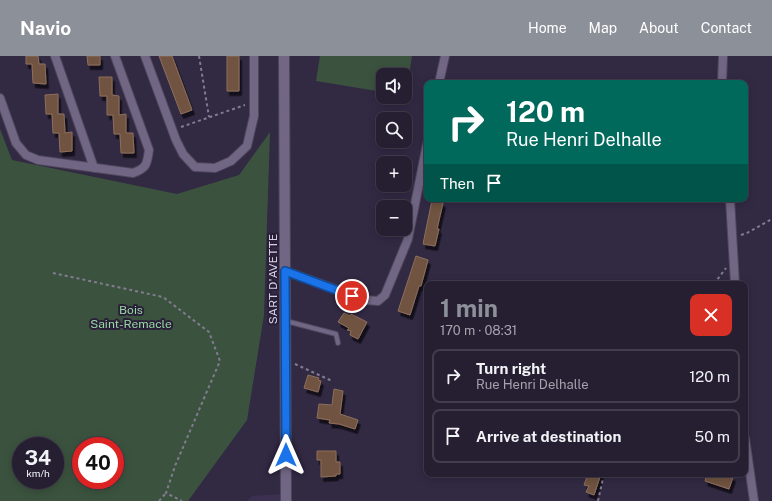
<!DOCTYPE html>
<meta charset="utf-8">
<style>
body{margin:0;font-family:"Public Sans",sans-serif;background:#322c3e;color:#f1f3f6;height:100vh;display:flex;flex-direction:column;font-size:15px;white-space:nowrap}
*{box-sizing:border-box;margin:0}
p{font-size:13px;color:#a4a2ac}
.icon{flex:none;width:22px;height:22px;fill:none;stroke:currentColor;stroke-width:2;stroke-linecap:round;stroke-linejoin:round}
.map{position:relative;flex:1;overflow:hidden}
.side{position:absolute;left:424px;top:225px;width:324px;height:196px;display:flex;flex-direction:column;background:#261f32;border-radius:8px;box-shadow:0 2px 10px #0003,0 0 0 1px #423d4d}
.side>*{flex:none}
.banner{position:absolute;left:424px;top:24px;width:324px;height:122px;border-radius:8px;box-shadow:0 2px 10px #0003,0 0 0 1px #423d4d;background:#00695c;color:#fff;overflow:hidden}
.tools{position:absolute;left:376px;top:12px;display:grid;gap:8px}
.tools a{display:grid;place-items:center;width:36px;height:36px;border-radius:8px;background:#261f32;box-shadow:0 2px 10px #0003,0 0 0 1px #423d4d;font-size:20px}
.speed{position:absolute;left:12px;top:381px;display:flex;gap:8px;font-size:20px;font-weight:700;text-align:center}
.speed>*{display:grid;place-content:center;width:52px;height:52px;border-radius:50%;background:#261f32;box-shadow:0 2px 10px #0003,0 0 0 1px #423d4d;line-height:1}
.speed small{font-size:10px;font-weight:400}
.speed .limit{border:6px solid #d22;background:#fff;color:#111}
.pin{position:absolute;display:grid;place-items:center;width:34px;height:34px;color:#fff;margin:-17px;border:2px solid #fff;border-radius:50%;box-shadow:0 1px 4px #0007}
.me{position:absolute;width:44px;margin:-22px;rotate:0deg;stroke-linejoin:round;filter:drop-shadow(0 0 3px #0008)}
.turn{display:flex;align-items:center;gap:14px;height:84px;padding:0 16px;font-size:18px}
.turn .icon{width:52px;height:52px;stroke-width:2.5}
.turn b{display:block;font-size:28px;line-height:34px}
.then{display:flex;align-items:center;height:38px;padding:0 16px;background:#0003;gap:8px;font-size:15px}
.round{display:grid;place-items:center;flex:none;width:42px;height:42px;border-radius:8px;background:#322c3e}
.summary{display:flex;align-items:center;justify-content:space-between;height:68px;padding:0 16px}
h1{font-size:24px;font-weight:700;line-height:30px;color:#8c9099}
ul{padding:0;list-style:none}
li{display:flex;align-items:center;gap:12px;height:54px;margin:0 8px 6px;padding:0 8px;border:2px solid #423d4d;border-radius:8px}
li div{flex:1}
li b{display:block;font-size:15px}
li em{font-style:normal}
header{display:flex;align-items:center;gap:24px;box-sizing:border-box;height:56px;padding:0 20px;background:#8c9099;color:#fff}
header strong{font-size:19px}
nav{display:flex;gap:22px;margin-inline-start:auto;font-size:14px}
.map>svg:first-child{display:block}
</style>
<header>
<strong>Navio</strong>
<nav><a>Home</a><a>Map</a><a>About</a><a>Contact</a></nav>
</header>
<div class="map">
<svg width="772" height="445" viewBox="0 0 772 445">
<defs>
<filter id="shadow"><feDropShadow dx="2.5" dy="4.5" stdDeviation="0" flood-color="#0009"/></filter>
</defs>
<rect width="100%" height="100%" fill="#322943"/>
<path fill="#3c3050" d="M281,438V445H247L252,440Z"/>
<path fill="#3b533e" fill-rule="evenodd" d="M320,0H412L406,39L405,19H383V36L316,25Z
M0,73L12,104L177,138L239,119L270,76L264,259L247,364L188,445H0ZM21,390H55V424H21ZM81,390H115V424H81Z"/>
<path fill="#6f5340" stroke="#8d6f5b" filter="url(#shadow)" d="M26,0H38L39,8H45L46,28L33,27L32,8H26Z
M87,0H100V9H88Z
M159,0H172L192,54L181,58Z
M227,0H239V35H227Z
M99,21H112V39L119,40V59L126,58V77H133L134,97H121L120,78H114L113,59H107V40H100Z
M58,38V58H64L65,77L72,76V95L60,96L59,77H53L52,58H46L45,39Z
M432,144L443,147L437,173H439L435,190L423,188Z
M416,200L428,204L421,230H419L410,259L398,255Z
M344,257L350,260L351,258L367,266L358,283L350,279L351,275L347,274L349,272L338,266Z
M308,319L319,322L318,324L321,325L318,336L304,332Z
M334,333L343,335L340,358L358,364L355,373L339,368L329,367L330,364L317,362L319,348L332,349Z
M317,395H336V406H340V418H336V420L321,421V404H317Z
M588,418H601L594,439L586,436L589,430L584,429Z
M707,418H724L733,421L729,433L705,425Z"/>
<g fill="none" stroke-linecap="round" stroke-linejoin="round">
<g stroke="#4f475d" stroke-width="6">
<path id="service" d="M286,265L336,278L338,287"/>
</g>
<g stroke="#4f475d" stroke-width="10">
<path id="minor" d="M55,0L94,112
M145,0L176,84L183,98L195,111L215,112L231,105L247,90L254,60V0
M439,27L445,0
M722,27L723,0
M0,42L16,87L26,99L38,104L133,117C147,112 147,108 149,94L115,0
M730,143L735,228
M285,215L365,244L378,245L385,239L408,183L427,88
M745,382L754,445"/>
</g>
<g stroke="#4f475d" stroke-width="12">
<path id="tertiary" d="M284,0L286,445"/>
</g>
<path stroke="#827b91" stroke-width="2" stroke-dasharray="3 3" stroke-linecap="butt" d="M199,0L209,61
M181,71L245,49
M741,179L747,177L772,163
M53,217L163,241L209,276L220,305L175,410L166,437L182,445
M714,228L726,212
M295,308L332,325
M159,445L166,437
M598,445L604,418"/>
<use href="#service" stroke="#716684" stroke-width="4"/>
<use href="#minor" stroke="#716684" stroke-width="8"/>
<use href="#tertiary" stroke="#716684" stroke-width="10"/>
</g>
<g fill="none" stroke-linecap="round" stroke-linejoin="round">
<g stroke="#114b97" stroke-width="10">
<path id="route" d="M286,399L285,215L352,240"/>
</g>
<use href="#route" stroke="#1a73e8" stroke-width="7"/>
</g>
<g text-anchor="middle" stroke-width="4" stroke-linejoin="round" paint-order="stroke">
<g font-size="12" fill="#d7d2e3" stroke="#291f38">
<text transform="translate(273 223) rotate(-90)" y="4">SART D'AVETTE</text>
</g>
<g font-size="12" fill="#98daa1" stroke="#291f38">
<text x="131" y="258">Bois<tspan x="131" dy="14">Saint-Remacle</tspan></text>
</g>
</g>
</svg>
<div class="tools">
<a><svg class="icon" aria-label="sound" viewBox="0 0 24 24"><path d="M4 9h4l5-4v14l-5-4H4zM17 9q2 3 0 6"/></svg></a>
<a><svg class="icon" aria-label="search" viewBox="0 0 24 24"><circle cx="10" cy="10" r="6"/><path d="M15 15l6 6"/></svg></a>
<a>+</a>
<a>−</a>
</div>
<div class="speed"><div>34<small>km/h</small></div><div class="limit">40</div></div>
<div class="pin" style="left:352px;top:240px;background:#d93025"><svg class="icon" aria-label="arrive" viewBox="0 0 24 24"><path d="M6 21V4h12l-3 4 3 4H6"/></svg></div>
<svg class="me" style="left:286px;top:399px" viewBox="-20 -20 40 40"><path d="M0-17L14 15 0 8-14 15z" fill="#1a73e8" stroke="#fff" stroke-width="4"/></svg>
<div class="banner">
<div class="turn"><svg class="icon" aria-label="right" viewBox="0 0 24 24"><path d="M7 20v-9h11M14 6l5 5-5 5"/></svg><div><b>120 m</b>Rue Henri Delhalle</div></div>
<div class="then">Then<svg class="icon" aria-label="arrive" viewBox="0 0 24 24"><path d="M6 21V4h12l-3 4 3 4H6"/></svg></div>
</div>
<section class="side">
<div class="summary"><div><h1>1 min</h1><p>170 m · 08:31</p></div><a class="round" style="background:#d93025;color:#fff"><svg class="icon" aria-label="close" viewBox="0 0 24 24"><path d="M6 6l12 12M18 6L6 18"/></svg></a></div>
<ul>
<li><svg class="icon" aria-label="right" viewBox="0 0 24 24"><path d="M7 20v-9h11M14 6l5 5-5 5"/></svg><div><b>Turn right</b><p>Rue Henri Delhalle</p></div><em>120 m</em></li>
<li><svg class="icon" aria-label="arrive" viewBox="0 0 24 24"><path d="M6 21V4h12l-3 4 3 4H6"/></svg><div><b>Arrive at destination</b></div><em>50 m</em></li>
</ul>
</section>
</div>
